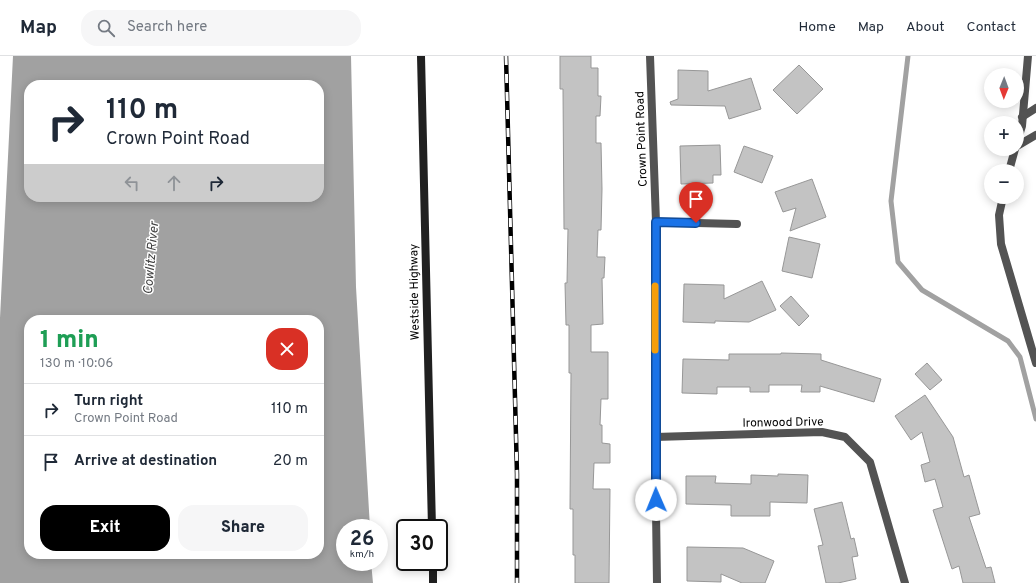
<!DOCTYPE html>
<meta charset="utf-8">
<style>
body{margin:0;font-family:Overpass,sans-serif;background:#f6f6f7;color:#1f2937;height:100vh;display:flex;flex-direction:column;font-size:15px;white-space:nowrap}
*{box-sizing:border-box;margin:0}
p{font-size:13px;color:#747a83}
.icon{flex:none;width:22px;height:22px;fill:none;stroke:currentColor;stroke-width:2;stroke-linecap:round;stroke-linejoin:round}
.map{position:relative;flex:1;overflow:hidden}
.details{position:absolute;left:24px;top:259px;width:300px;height:244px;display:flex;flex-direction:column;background:#fff;border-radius:16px;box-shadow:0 2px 10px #0003}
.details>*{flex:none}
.banner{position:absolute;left:24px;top:24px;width:300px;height:122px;border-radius:16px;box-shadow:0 2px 10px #0003;background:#fff;color:#1f2937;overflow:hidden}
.needle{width:26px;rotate:181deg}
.buttons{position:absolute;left:984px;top:12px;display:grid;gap:8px}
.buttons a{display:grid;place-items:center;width:40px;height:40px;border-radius:50%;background:#fff;box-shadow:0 2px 10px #0003;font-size:20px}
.speed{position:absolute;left:336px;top:463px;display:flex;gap:8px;font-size:20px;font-weight:700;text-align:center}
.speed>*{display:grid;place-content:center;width:52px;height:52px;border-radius:50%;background:#fff;box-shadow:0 2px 10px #0003;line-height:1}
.speed small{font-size:10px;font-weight:400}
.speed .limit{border:2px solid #111;border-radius:6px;background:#fff;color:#111}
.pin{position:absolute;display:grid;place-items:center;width:34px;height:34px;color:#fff;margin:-41px -17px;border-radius:50% 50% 50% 0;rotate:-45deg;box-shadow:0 0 4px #0007}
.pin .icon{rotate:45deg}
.me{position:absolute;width:44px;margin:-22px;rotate:359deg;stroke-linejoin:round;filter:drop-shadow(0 0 3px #0008)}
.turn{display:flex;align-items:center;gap:14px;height:84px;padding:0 16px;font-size:18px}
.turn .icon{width:52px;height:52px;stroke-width:2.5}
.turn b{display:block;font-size:28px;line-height:34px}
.lanes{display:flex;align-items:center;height:38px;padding:0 16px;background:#0003;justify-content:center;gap:20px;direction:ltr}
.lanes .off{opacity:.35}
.round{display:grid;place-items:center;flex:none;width:42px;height:42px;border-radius:16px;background:#f6f6f7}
.summary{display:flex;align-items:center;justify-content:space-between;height:68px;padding:0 16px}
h1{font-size:24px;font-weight:800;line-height:30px;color:#1e9e55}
.cta{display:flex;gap:8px;margin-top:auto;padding:8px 16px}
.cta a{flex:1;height:46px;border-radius:16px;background:#000;color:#fff;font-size:16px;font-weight:800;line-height:46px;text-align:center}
.cta a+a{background:#f6f6f7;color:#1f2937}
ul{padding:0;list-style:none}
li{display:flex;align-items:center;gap:12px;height:52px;padding:0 16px;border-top:1px solid #e0e1e3}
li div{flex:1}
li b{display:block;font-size:15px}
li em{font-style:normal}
header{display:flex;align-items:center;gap:24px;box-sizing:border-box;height:56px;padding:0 20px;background:#fff;border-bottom:1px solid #e0e1e3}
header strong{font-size:19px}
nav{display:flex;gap:22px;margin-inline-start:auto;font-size:14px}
.search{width:280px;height:36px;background:#f6f6f7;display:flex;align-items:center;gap:10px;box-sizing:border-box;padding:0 14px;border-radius:16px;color:#747a83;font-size:15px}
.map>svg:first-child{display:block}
</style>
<header>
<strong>Map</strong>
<div class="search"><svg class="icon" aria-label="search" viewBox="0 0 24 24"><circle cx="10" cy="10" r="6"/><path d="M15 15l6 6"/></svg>Search here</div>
<nav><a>Home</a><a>Map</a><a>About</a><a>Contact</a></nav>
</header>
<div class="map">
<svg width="1036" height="527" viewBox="0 0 1036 527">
<rect width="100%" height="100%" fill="#fff"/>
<path fill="#a1a1a1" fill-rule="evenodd" d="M13,0H351L356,231L370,472H345V506H371L373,527H0V262ZM29,29H319V141H29ZM29,264H319V498H29Z"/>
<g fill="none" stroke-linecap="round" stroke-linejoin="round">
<path stroke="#a1a1a1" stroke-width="5" d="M908,0L891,145L898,206L922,234L1008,285L1020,301L1036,363"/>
</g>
<path fill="#c3c3c3" stroke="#979797" d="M560,0H591V12H598V40H601L600,60H596V87H601L602,133L601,174H598L597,201H605L604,222H602L603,268L591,269V296H608V343H601L600,369H602V387L610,388V407H594L593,433H610L609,527H575V499H573V453H570L571,317H569V269H566L565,227H567L568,173H564L563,33H560Z
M799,9L823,33L797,58L773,34Z
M678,14L708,15V35L751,22L761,53L729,63L725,50L671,49L670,46L678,43Z
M720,89L721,119H713V127L681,128L680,90Z
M744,90L773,100L762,127L734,116Z
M812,123L826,161L790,175L796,152L783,156L775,136Z
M789,181L820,188L812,222L782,215Z
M762,225L776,254L749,266L715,265V267L683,266L684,228L724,229V243Z
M791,240L809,260L799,270L780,250Z
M781,297L821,298V304L881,323L874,346L820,330V336H801L802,329H769V336H750V331H717V338L682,337L683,303L729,304V298H781Z
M927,307L942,324L930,334L915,318Z
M925,339L953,381L964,421L969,419L980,458L969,461L986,512L991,511L995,527H963L959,510L952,513L933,454L943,451L935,423L925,426L921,409L930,406L922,376L911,384L895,360Z
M778,418L808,419L807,447L770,446V460H731V449L686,448V420H716L715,427L751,428V419L778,420Z
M842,446L851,483L854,482L858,500L852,501L856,523L838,527H826L818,490L823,489L814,453Z
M687,491L743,492L774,505L765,527H742L721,518V526L687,525Z"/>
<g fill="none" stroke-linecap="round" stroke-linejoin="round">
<path stroke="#535353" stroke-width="8" d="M1022,61L1036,52
M1017,90L1036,79"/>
<path stroke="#535353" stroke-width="8" d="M650,0L656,166L655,381L657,527
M1017,86L1022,70L1028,0
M1009,115L1015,93
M1003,141L999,159L1001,188L1036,307
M656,166L737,168
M655,381L822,376L845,381L870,406L905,527"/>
<path stroke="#202020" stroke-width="8" d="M421,0L432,472
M433,506V527"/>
<g stroke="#000" stroke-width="4.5">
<path id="rail" d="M506,0L517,418V527"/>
</g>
<use href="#rail" stroke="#fff" stroke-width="3" stroke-dasharray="9" stroke-linecap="butt"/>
</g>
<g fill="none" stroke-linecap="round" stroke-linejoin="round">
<g stroke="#114b97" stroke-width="10">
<path id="route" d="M656,444V166L696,167"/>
</g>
<use href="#route" stroke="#1a73e8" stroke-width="7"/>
<path stroke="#f59e0b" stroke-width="7" d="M655,294V230"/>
</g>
<g text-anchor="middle" stroke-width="3" stroke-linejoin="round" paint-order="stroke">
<g font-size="12" fill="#000" stroke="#fff">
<text transform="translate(641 83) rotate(-92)" y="4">Crown Point Road</text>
<text transform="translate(414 236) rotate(-91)" y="4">Westside Highway</text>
<text transform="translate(783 366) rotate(-1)" y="4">Ironwood Drive</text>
</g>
<g font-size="13" font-style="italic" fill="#424242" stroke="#fff">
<text transform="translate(150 202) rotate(-85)" y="5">Cowlitz River</text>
</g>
</g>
</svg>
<div class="buttons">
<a><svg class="needle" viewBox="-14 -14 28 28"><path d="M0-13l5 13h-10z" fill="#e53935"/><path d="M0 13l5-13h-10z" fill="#747a83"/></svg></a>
<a>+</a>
<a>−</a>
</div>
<div class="speed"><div>26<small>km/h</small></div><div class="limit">30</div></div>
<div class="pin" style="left:696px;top:167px;background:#d93025"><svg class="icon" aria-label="arrive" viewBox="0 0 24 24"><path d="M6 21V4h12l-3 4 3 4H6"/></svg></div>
<svg class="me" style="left:656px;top:444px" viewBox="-20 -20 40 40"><circle r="19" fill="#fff"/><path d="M0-13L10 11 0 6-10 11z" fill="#1a73e8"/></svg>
<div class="banner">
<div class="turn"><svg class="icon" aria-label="right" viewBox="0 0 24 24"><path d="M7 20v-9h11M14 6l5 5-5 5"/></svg><div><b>110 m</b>Crown Point Road</div></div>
<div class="lanes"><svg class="icon off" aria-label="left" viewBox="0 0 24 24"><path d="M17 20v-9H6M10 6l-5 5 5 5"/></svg><svg class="icon off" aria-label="ahead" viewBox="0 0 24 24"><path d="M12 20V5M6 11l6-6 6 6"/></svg><svg class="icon" aria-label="right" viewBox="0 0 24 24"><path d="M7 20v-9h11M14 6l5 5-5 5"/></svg></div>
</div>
<section class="details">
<div class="summary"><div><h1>1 min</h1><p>130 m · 10:06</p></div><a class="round" style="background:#d93025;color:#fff"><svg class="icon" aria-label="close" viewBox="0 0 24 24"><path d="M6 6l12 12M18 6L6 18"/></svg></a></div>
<ul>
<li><svg class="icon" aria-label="right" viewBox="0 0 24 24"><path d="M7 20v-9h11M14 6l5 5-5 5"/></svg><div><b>Turn right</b><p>Crown Point Road</p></div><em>110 m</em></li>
<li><svg class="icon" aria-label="arrive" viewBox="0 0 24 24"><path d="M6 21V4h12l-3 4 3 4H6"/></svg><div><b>Arrive at destination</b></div><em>20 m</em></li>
</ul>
<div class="cta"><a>Exit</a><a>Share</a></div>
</section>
</div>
